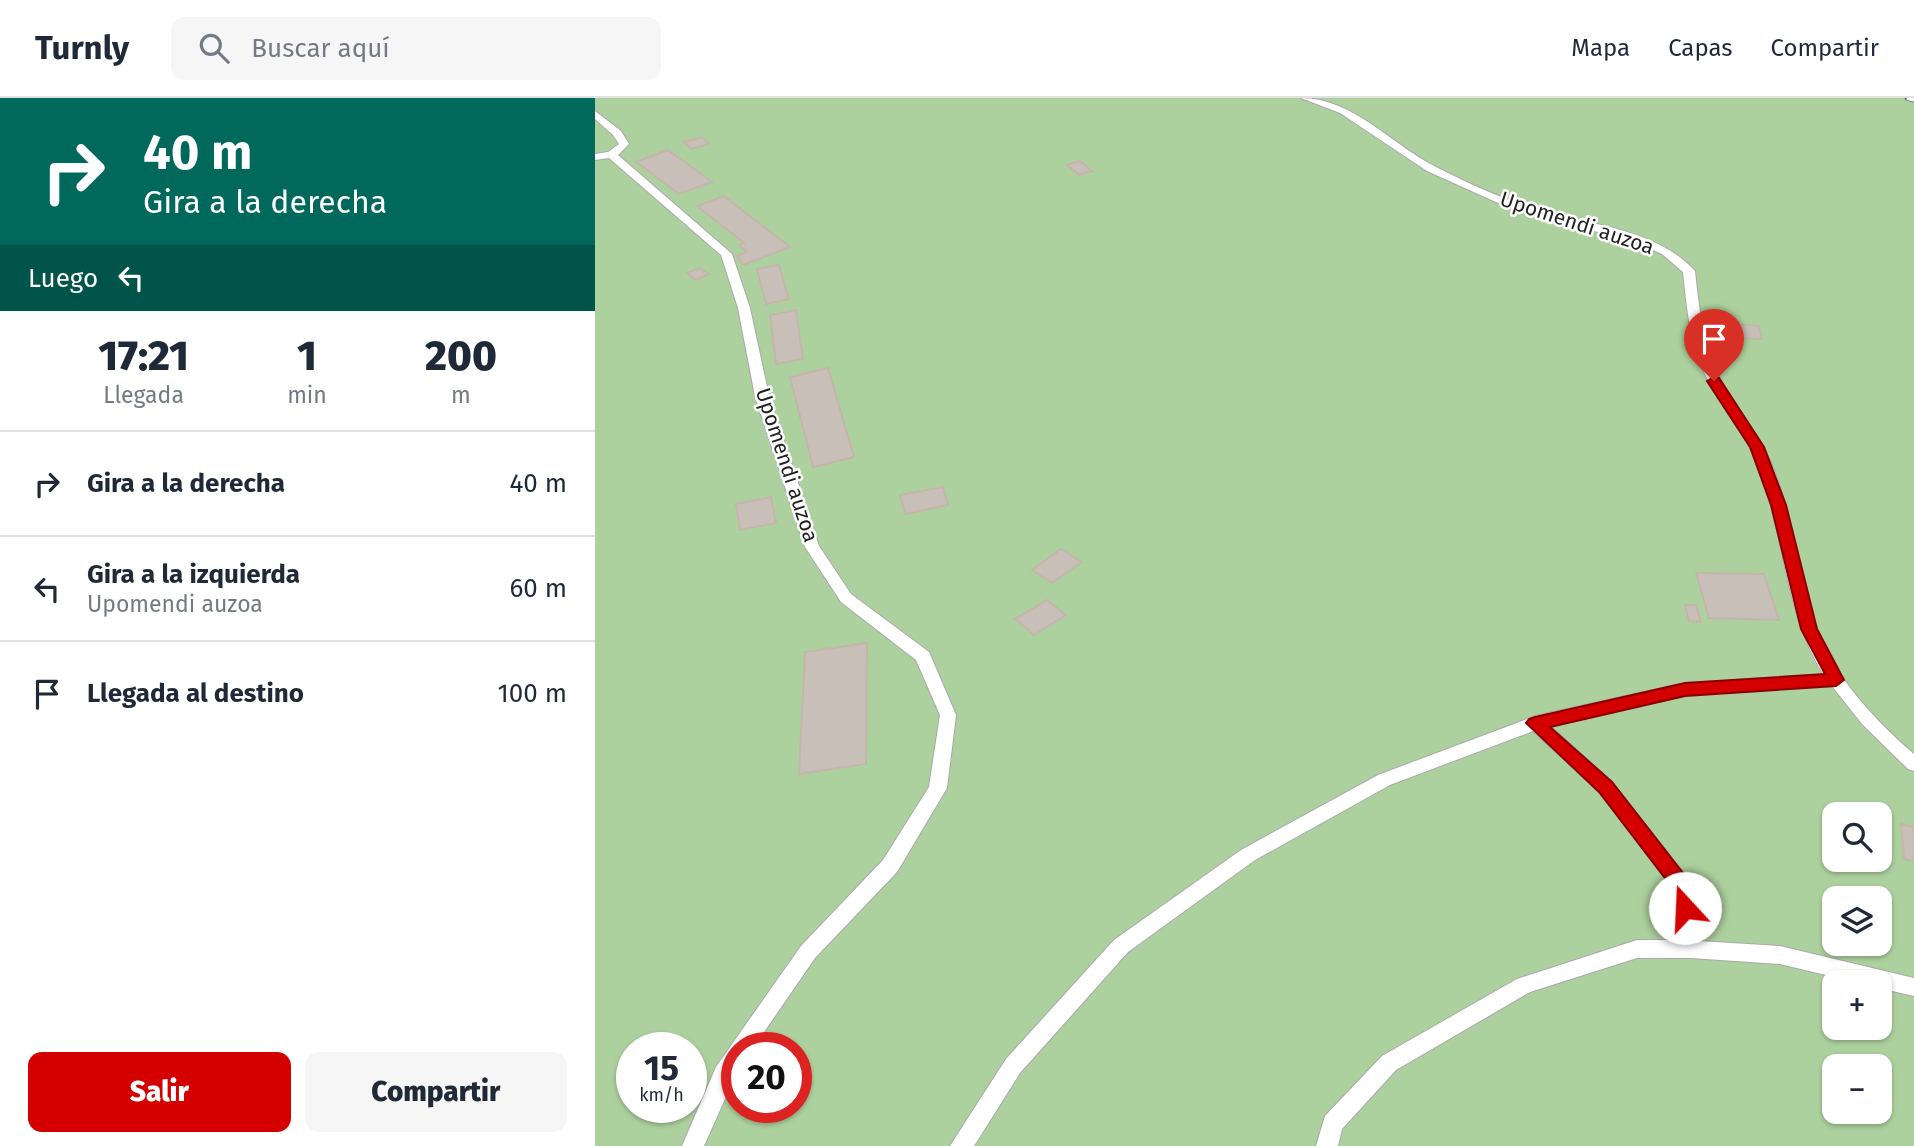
<!DOCTYPE html>
<html lang="es">
<meta charset="utf-8">
<style>
body{margin:0;font-family:"Fira Sans",sans-serif;background:#f6f6f7;color:#1f2937;height:100vh;display:flex;flex-direction:column;font-size:26px;white-space:nowrap}
*{box-sizing:border-box;margin:0}
p{font-size:23px;color:#747a83}
.icon{flex:none;width:38px;height:38px;fill:none;stroke:currentColor;stroke-width:2;stroke-linecap:round;stroke-linejoin:round}
.map{position:relative;flex:1;overflow:hidden}
.side{display:flex;flex-direction:column;background:#fff;width:595px}
.side>*{flex:none}
.hud{background:#00695c;color:#fff;overflow:hidden}
.controls{position:absolute;left:1227px;top:704px;display:grid;gap:14px}
.controls a{display:grid;place-items:center;width:70px;height:70px;border-radius:14px;background:#fff;box-shadow:0 2px 5px #0004;font-size:35px}
.speed{position:absolute;left:21px;top:934px;display:flex;gap:14px;font-size:35px;font-weight:700;text-align:center}
.speed>*{display:grid;place-content:center;width:91px;height:91px;border-radius:50%;background:#fff;box-shadow:0 2px 5px #0004;line-height:1}
.speed small{font-size:18px;font-weight:400}
.speed .limit{border:10px solid #d22;background:#fff;color:#111}
.pin{position:absolute;display:grid;place-items:center;width:60px;height:60px;color:#fff;margin:-72px -30px;border-radius:50% 50% 50% 0;rotate:-45deg;box-shadow:0 0 7px #0007}
.pin .icon{rotate:45deg}
.me{position:absolute;width:77px;margin:-38px;rotate:340deg;stroke-linejoin:round;filter:drop-shadow(0 0 5px #0008)}
.turn{display:flex;align-items:center;gap:24px;height:147px;padding:0 28px;font-size:32px}
.turn .icon{width:91px;height:91px;stroke-width:2.5}
.turn b{display:block;font-size:49px;line-height:60px}
.then{display:flex;align-items:center;height:66px;padding:0 28px;background:#0003;gap:14px;font-size:26px}
.eta{display:flex;justify-content:space-evenly;align-items:center;height:119px;text-align:center}
.eta b{font-size:42px;font-weight:800;line-height:49px}
.button{display:flex;gap:14px;margin-top:auto;padding:14px 28px}
.button a{flex:1;height:80px;border-radius:14px;background:#d40000;color:#fff;font-size:28px;font-weight:800;line-height:80px;text-align:center}
.button a+a{background:#f6f6f7;color:#1f2937}
ul{padding:0;list-style:none}
li{display:flex;align-items:center;gap:21px;height:105px;padding:0 28px;border-top:2px solid #e0e1e3}
li div{flex:1}
li b{display:block;font-size:26px}
li em{font-style:normal}
header{display:flex;align-items:center;gap:42px;box-sizing:border-box;height:98px;padding:0 35px;background:#fff;border-bottom:2px solid #e0e1e3}
header strong{font-size:33px}
nav{display:flex;gap:38px;margin-inline-start:auto;font-size:24px}
.search{width:490px;height:63px;background:#f6f6f7;display:flex;align-items:center;gap:18px;box-sizing:border-box;padding:0 24px;border-radius:14px;color:#747a83;font-size:26px}
main{display:flex;flex:1;min-height:0}
.map>svg:first-child{display:block}
</style>
<header>
<strong>Turnly</strong>
<div class="search"><svg class="icon" aria-label="search" viewBox="0 0 24 24"><circle cx="10" cy="10" r="6"/><path d="M15 15l6 6"/></svg>Buscar aquí</div>
<nav><a>Mapa</a><a>Capas</a><a>Compartir</a></nav>
</header>
<main>
<section class="side">
<div class="hud">
<div class="turn"><svg class="icon" aria-label="right" viewBox="0 0 24 24"><path d="M7 20v-9h11M14 6l5 5-5 5"/></svg><div><b>40 m</b>Gira a la derecha</div></div>
<div class="then">Luego<svg class="icon" aria-label="left" viewBox="0 0 24 24"><path d="M17 20v-9H6M10 6l-5 5 5 5"/></svg></div>
</div>
<div class="eta">
<div><b>17:21</b><p>Llegada</p></div>
<div><b>1</b><p>min</p></div>
<div><b>200</b><p>m</p></div>
</div>
<ul>
<li><svg class="icon" aria-label="right" viewBox="0 0 24 24"><path d="M7 20v-9h11M14 6l5 5-5 5"/></svg><div><b>Gira a la derecha</b></div><em>40 m</em></li>
<li><svg class="icon" aria-label="left" viewBox="0 0 24 24"><path d="M17 20v-9H6M10 6l-5 5 5 5"/></svg><div><b>Gira a la izquierda</b><p>Upomendi auzoa</p></div><em>60 m</em></li>
<li><svg class="icon" aria-label="arrive" viewBox="0 0 24 24"><path d="M6 21V4h12l-3 4 3 4H6"/></svg><div><b>Llegada al destino</b></div><em>100 m</em></li>
</ul>
<div class="button"><a>Salir</a><a>Compartir</a></div>
</section>
<div class="map">
<svg width="1319" height="1048" viewBox="0 0 1319 1048">
<rect width="100%" height="100%" fill="#f2efe9"/>
<path fill="#add19e" fill-rule="evenodd" d="M0,0H1319V1048H0ZM1239,716H1284V761H1239ZM1239,800H1284V845H1239ZM1239,884H1284V929H1239ZM37,950H96V1010H37ZM142,950H201V1010H142ZM1239,968H1284V1013H1239Z"/>
<path fill="#c7bfb8" stroke="#c4b6ab" stroke-width="2" d="M107,39L114,46L96,51L89,44Z
M73,52L117,84L84,96L41,64Z
M485,63L497,73L484,77L472,67Z
M129,98L195,149L148,167L142,158L152,154L144,147L149,145L102,108Z
M184,167L194,201L171,206L162,171Z
M105,170L114,176L101,182L92,175Z
M201,212L208,261L181,266L175,217Z
M1136,226L1164,228L1167,241L1140,240Z
M233,270L259,359L218,369L195,279Z
M348,389L353,407L310,416L305,397Z
M176,399L181,425L145,432L141,406Z
M466,451L487,464L457,485L437,472Z
M1101,475L1169,476L1184,522L1114,520Z
M452,502L471,517L439,537L420,521Z
M1090,507H1101L1106,524L1094,523Z
M272,545L271,666L204,676L210,554Z
M1306,726L1319,729V763L1309,761Z"/>
<g fill="none" stroke-linecap="round" stroke-linejoin="round">
<g stroke="#a9a9a9" stroke-width="2">
<path id="service" d="M706,0C758,0 797,47 841,69C866,82 893,94 919,104C975,126 1058,126 1100,173C1104,210 1108,248 1125,281C1141,313 1166,338 1179,372C1201,428 1202,492 1228,546C1248,588 1284,626 1319,656V673L1313,671L1267,626L1237,588L1090,597L955,628L1017,684L1095,784L1104,843L1185,848L1319,880V898L1284,890V884H1260L1185,866L1095,860H1042L935,894L801,972L747,1031L743,1048H721L730,1018L787,958L922,881L1042,842H1084L1079,792L1005,694L938,633L795,687L660,762L533,854L425,975L379,1048H355L411,961L519,842L646,752L783,677L940,618L1090,585L1229,577C1190,516 1190,441 1166,374C1154,340 1129,314 1113,282C1095,249 1092,211 1088,174L1067,156L1039,144L912,109L832,73L745,15Z
M0,13L26,33L34,46L23,57L137,156L155,210L174,298L224,448L256,496L334,554L361,617L352,690L302,774L220,860L158,950H142V974L109,1048H87L121,969L206,848L288,762L334,689L345,617L321,562L246,504L210,449L160,298L143,210L126,157L14,60L0,62V56L13,54L24,46L18,37L0,21Z"/>
</g>
<use href="#service" fill="#fff" fill-rule="evenodd"/>
<g stroke="#707070" stroke-width="5">
<path id="rail" d="M1312,0L1319,2"/>
</g>
<use href="#rail" stroke="#fff" stroke-width="3.5" stroke-dasharray="11" stroke-linecap="butt"/>
</g>
<path fill="#d40000" stroke="#8a0000" stroke-width="2" d="M1119,279L1124,280L1169,349L1191,407L1222,531L1249,582L1241,588L1090,598L955,629L1017,684L1095,784L1100,810L1097,816L1090,818L1084,816L1079,792L1004,694L931,625L934,621L940,619L1090,585L1230,576L1206,531L1176,407L1155,349L1112,283Z"/>
<g text-anchor="middle" stroke-width="5" stroke-linejoin="round" paint-order="stroke">
<g font-size="21" fill="#222" stroke="#fff">
<text transform="translate(982 125) rotate(18)" y="7">Upomendi auzoa</text>
<text transform="translate(192 367) rotate(72)" y="7">Upomendi auzoa</text>
</g>
</g>
</svg>
<div class="controls">
<a><svg class="icon" aria-label="search" viewBox="0 0 24 24"><circle cx="10" cy="10" r="6"/><path d="M15 15l6 6"/></svg></a>
<a><svg class="icon" aria-label="layers" viewBox="0 0 24 24"><path d="M12 4l9 5-9 5-9-5zM3 14l9 5 9-5"/></svg></a>
<a>+</a>
<a>−</a>
</div>
<div class="speed"><div>15<small>km/h</small></div><div class="limit">20</div></div>
<div class="pin" style="left:1119px;top:283px;background:#d93025"><svg class="icon" aria-label="arrive" viewBox="0 0 24 24"><path d="M6 21V4h12l-3 4 3 4H6"/></svg></div>
<svg class="me" style="left:1090px;top:810px" viewBox="-20 -20 40 40"><circle r="19" fill="#fff"/><path d="M0-13L10 11 0 6-10 11z" fill="#d40000"/></svg>
</div>
</main>
